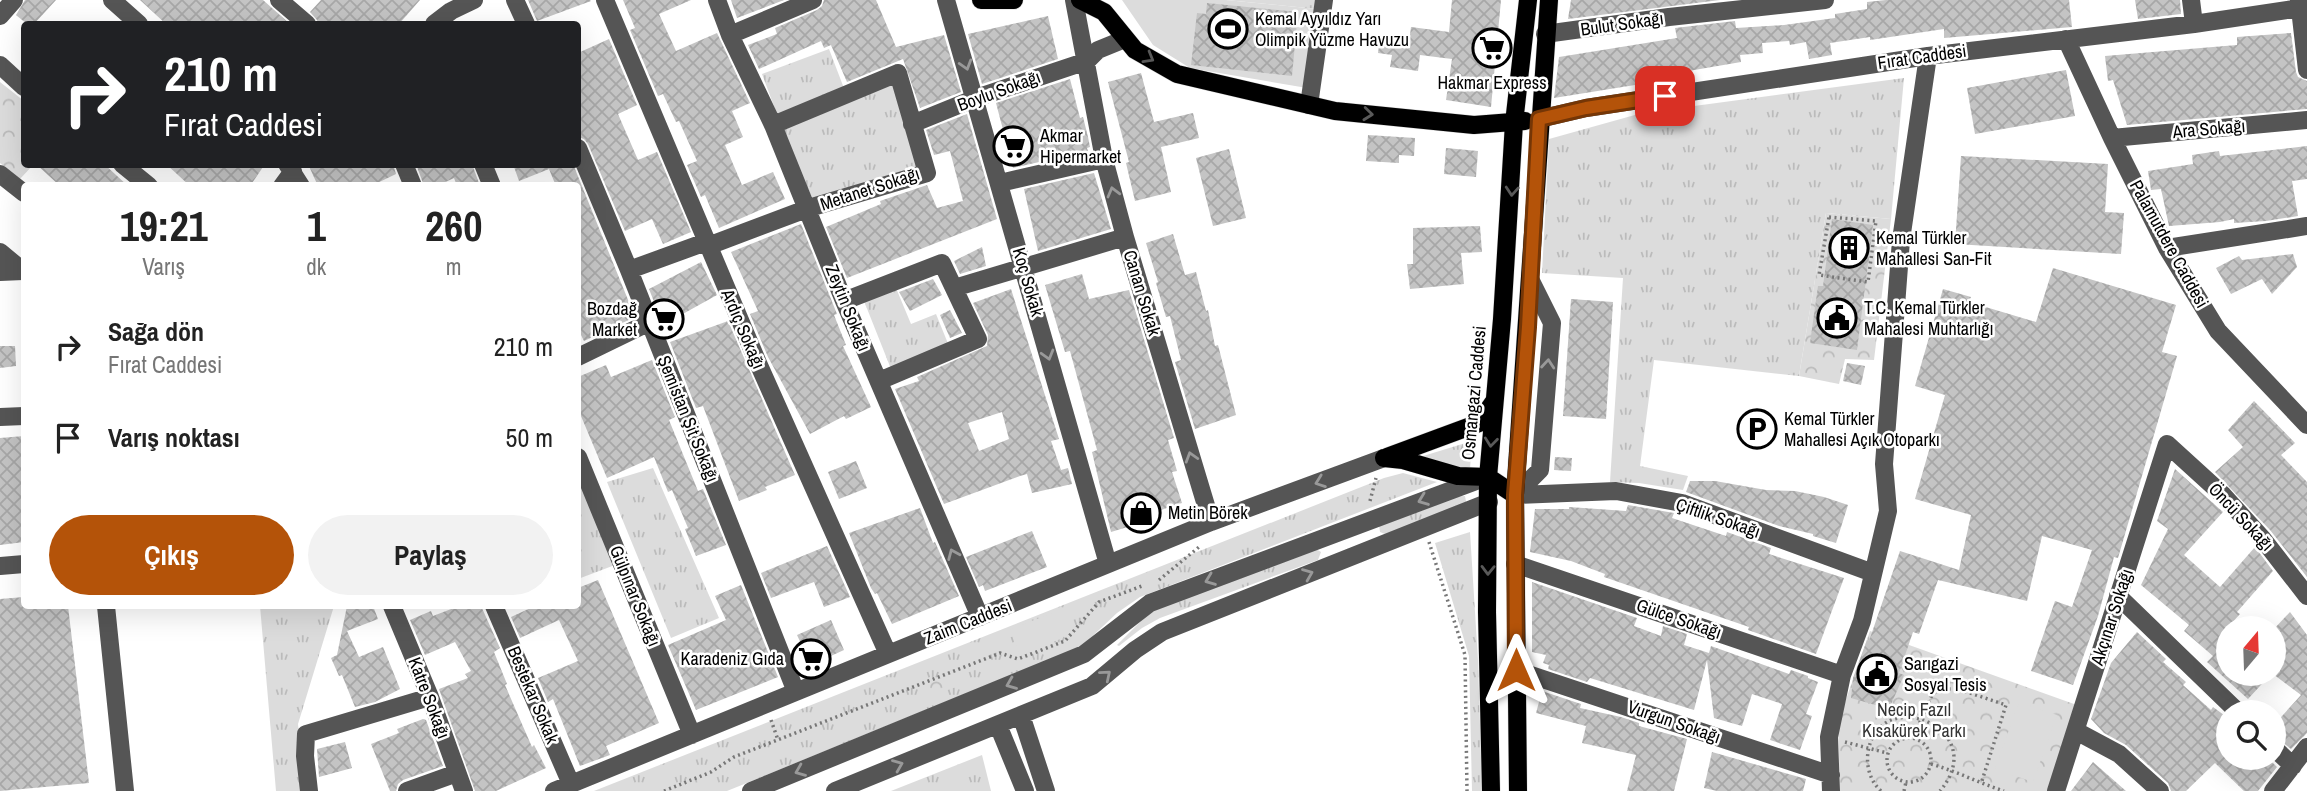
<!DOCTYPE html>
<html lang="tr">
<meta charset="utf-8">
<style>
body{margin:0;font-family:"Archivo Narrow",sans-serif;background:#f2f2f2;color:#222;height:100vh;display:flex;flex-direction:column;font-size:26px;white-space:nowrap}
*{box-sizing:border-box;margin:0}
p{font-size:23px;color:#767676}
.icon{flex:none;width:38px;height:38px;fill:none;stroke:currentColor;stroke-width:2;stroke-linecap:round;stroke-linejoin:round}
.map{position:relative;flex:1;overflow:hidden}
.sheet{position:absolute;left:21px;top:182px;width:560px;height:427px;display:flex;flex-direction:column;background:#fff;border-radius:7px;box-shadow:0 7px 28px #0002}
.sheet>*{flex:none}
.guide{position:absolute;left:21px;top:21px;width:560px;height:147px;border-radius:7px;box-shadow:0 7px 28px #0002;background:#202124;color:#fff;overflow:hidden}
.needle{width:46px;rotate:19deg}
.tools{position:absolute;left:2216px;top:616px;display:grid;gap:14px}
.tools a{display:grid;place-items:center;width:70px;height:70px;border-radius:50%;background:#fff;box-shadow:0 7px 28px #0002;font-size:35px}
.pin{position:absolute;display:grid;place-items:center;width:60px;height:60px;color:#fff;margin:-30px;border-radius:14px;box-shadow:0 4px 10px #0006}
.me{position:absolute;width:77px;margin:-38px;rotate:0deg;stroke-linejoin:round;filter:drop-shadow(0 0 5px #0008)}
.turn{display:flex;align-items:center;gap:24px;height:147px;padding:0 28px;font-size:32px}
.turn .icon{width:91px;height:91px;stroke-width:2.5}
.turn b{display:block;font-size:49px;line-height:60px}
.eta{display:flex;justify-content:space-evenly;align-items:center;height:119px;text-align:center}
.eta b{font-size:42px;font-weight:700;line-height:49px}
.cta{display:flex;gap:14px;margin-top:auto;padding:14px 28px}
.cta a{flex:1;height:80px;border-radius:42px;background:#b45309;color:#fff;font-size:28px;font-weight:700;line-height:80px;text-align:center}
.cta a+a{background:#f2f2f2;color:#222}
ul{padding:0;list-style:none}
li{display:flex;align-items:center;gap:21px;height:91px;padding:0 28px}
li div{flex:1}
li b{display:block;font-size:26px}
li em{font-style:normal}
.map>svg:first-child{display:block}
</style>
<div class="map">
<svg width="2307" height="791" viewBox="0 0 2307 791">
<defs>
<pattern id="grass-tufts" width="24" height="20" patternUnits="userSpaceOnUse" patternTransform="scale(1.75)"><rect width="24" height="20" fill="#dcdcdc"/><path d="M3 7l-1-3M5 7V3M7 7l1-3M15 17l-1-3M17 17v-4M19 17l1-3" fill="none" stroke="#bbb"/></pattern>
<pattern id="forest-crowns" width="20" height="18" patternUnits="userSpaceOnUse" patternTransform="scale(1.75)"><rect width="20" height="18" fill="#dcdcdc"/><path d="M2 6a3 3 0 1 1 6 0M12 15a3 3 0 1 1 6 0" fill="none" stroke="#bbb"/></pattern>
<pattern id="building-cross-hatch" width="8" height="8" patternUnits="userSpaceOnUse" patternTransform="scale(1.75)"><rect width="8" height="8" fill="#c4c4c4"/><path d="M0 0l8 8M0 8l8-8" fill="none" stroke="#a7a7a7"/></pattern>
</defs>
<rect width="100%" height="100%" fill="#fff"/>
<path fill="url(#grass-tufts)" d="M1226,0H1318L1317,9Z
M829,49L845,91L778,117L762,74Z
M1904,78L1891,219L1826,213L1799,376L1654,360L1640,466L1688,476L1683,490L1639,483L1610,482L1623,278L1542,273L1549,139L1642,113Z
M896,81L921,169L814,202L781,129Z
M896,288L911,324L936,314L949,346L891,369L864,301Z
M1472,441L1470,469L1458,470L1420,457Z
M653,468L719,618L671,638L607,482Z
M1403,473L1437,482L1140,597L1117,613L1082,646L727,791H594L1384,478Z
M584,483L615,565L578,579V486Z
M1465,496L1467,507L1385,534L1380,532L1379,525L1450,497Z
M1470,532L1478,660L1482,791H1472L1469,656L1435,543Z
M1316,549L1321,552L1318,560L1160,618L1142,628L1119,646L1117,645L1150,612Z
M260,606H334L298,724L305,791H276Z
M982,755L991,791H891Z"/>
<path fill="url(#forest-crowns)" d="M0,82L24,101V164L33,165L20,179L0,163Z
M1826,213L1891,219L1874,360L1845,359L1839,384L1799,376Z
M1870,631L2088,709L2058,791H1840L1838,722Z
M956,671L961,685L931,696L926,682Z
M711,772L716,785L702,791H691L687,782Z"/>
<path fill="#dcdcdc" d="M1122,0H1226L1317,9L1307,88L1190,68L1153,45Z
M1053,613L1063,638L1020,655L1010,629Z
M2019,702L2057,715L2033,782L1995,769Z"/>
<path fill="url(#building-cross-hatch)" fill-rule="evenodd" d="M25,0H56L34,24H27L16,15Z
M140,0H263L290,24H166Z
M321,0H420L399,24H318L317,20L310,12Z
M528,0H590L591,1L537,21Z
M623,0H691L659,14L676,51L717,33L750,103L732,111L743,137L725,145L742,185L773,172L785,199L719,228L705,195L701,197L687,165L697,161L679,121L676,122L663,94L658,96L630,30L635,28Z
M731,0H784L737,18Z
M824,0H876L896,47L944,35L961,92L920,108L903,59L847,82L831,45L824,48L821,41L759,69L748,45L777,34L775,28L817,10L822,6Z
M1452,0H1501L1491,107L1446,100L1452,59L1420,55L1418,71L1390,67L1392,55L1378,53L1380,38L1409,42L1411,27L1449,32Z
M1571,0H1720L1568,19Z
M1886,0H2069L2072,27L1944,38V29L1870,40V37L1830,43L1832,55L1809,59L1806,42L1790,45L1789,41L1762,43L1763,53L1740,55L1741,62L1665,75L1666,80L1554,98L1559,57L1677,38L1675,28L1735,21L1736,28L1784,25L1835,18V14L1867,9V2Z
M2135,0H2180L2181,14L2138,19Z
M1207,3L1298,12L1292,76L1191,65L1197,13L1206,14Z
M1048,16L1058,59L982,84L968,34Z
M2291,33L2296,72L2298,77L2307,81V109L2127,125L2113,80L2108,81L2105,56L2237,45V37Z
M609,39L637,105L618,114L638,160L657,152L691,232L663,244L652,219L625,231L588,144L584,139L578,137V53Z
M2066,70L2075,116L1975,134L1967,88Z
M1141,73L1154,122L1193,113L1199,138L1161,147L1171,192L1135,201L1126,163L1129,162L1108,82Z
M1070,79L1080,118L1083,117L1088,137L1090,147L1087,148L1088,151L1013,168L996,103Z
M967,114L997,219L847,278L826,227L881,204L880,201L927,185L937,208L963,201L950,151L934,155L926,130Z
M1368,135L1415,138L1414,156L1399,155V163L1366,161Z
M2307,146V179L2292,181L2298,216L2266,221L2234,223V219L2220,222L2169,226L2161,189L2151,190L2148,171L2193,164L2192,155L2219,151L2220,156Z
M1446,148L1478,151L1476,177L1444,174Z
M1229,149L1246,218L1213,226L1196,158Z
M1961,156L2108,164L2105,212L2124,213L2121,254L1955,244Z
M36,164H104L128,186H60Z
M166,164H265L250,186H190Z
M308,164H393L396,174L371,186H318Z
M416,164H472L480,186H457L454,178L437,186H424Z
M513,164H573L635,317L584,341L581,335L578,336V186H556L549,169L519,181Z
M1094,173L1111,229L1038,251L1024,189Z
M1832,219L1873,225L1857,350L1810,343L1818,286H1823Z
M801,224L837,314L834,315L846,345L843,346L871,407L846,419L844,416L810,434L768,357L750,314L758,311L731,252Z
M1480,226L1482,252L1461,253L1464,284L1410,289L1407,264H1413V228Z
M1173,234L1185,275L1196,272L1206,311L1208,310L1215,346L1218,345L1236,415L1195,429L1175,362L1181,360L1170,316L1166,317L1156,283L1158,282L1146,243Z
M982,247L986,266L960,274L954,261Z
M2293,254L2297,267L2272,294L2262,279L2231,294L2216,268L2239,256L2242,260Z
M701,262L717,295L663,325L649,289Z
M2053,268L2176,305L2162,352L2177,356L2118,558L2114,557L2098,616L2073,685L2031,671L2055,601L2072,607L2092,550L2042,536L2027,601L1938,580L1919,634L1913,632L1899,673L1904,675L1889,709L1851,698L1853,678L1867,640L1869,641L1900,551L1959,570L1971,515L1915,499L1945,395L1915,386L1943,289L1971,297L1969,302L2036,322Z
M1082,274L1089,299L1129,290L1174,438L1168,440L1177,471L1172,472L1182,503L1152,513L1154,519L1111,532L1092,452L1097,450L1070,351L1065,352L1045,285Z
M933,279L942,295L910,311L899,292Z
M1011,289L1059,439L1051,441L1061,470L1068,468L1072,484L1032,493L1027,474L1020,476L944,504L895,389L919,381L917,377L987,346L988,335L973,303ZM1002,412L1009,439L979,451L968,423Z
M1571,299L1613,302L1606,419L1563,416Z
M950,310L962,333L950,338L940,315Z
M728,321L795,475L765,487L767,490L739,501L703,406L696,408L670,342Z
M0,346H15L16,366L0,368Z
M652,360L675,417L669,420L698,491L703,489L726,545L696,556L685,529L688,528L672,490L668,492L654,457L607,478L581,416L578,417V377L606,365L611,377Z
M1847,363L1865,366L1861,385L1843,381Z
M2254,401L2295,443L2281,455L2307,482V577L2270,530L2215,472L2243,447L2228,430Z
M24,436V542L0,545V438Z
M1555,457L1572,458L1571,471L1554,470Z
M856,461L867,488L839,499L828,472Z
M2175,469L2223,512L2184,555L2220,587L2255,547L2273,571L2237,612L2240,614L2228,627V674H2271L2248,699L2207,662L2213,656L2184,631L2189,625L2141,585L2168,529L2157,521Z
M1690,481H1715L1766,490L1795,491L1824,497L1848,505L1836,543L1813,536V534L1779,526L1686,492Z
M1628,505L1674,513L1672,518L1726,536L1727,532L1771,548L1769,554L1844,578L1816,654L1748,630L1749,627L1604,577L1605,574L1571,561L1530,552L1535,509H1569V507L1626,511Z
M920,508L933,543L935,542L959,596L892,624L877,593L875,594L871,588L849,533Z
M1032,531L1047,567L985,591L983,585L979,587L966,557Z
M827,546L850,597L824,607L814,582L771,598L761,573Z
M598,580L659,723L606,746L610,755L580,766L553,699L548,702L538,678L578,661L559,620L520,638L511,617L535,606H578V588Z
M1532,582L1637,618L1634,626L1661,636L1663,626L1687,634L1684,645L1709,653L1711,646L1789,674L1791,670L1808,676V678L1818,682L1806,714L1812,716L1800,750L1770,740L1782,704L1752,694L1742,726L1714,718L1707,660L1694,710L1590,678L1587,682L1548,669L1549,665L1543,663L1546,655L1532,652Z
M741,585L778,677L696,710L668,645L726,620L715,596Z
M24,597V606H68L89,783L0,791V599Z
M347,606H373L378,619L347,631L359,657L383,647L400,689L375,702L355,707L342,675L339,676L331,658L337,655Z
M459,606H481L500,648L494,652L507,684L505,685L532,747L534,745L546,768L496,791H475L439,689L468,678L465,674L471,671L455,642L425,655L410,620L431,611L433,616Z
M2290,612L2307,635V733L2291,749L2273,734V726L2301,695L2273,674V630Z
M831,620L844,650L811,665L797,635Z
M2137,632L2166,659L2163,662L2186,682L2183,685L2211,710L2213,707L2228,718V758H2268L2277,767L2258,791H2244L2215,763L2186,791H2171L2168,783L2126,745L2104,733L2091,719L2111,663Z
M1542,691L1581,704L1580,708L1621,717L1639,723V726L1687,739L1674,791H1627L1636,755L1582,743L1586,726L1536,713Z
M423,719L426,720L443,766L403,780L398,784L396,791H390L371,744L399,733L397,729Z
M345,742L352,768L319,777L317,749Z
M1712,752L1806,779L1803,791H1717L1704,788Z
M2093,762L2126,791H2071Z"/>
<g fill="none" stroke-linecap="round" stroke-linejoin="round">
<g stroke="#dbdbdb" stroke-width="19">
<path id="major" d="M981,0H1014
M1080,0L1104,12L1135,50L1177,74L1335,111L1474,125L1525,121
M1387,457L1479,423L1493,403
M1384,458L1403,460L1458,476L1488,477L1515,495
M1491,791L1487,612L1488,477L1502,319L1514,123L1528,0
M1518,791L1515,495L1549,0"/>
</g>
<path stroke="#777" stroke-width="3.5" stroke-dasharray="2 3.5" stroke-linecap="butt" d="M1829,217L1876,221L1868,282L1819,275Z
M1370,501L1376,478
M1429,542L1465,655L1467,791
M1159,580L1199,547
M771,720L778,740
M1887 760a22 22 0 1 1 44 0a22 22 0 1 1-44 0Z
M1913,738L1931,697L1938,689H1958L2006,705L1981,784
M1845,742L1887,753
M1931,764C1956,771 1979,783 2004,791
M664,791L711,772L734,757L1000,653L1018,659L1065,641L1099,602L1142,586
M1881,791C1870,781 1866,766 1868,752C1879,683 1993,728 1940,791
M1904,791L1906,782"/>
<path stroke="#555" stroke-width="18" d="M112,0L139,24
M279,0L307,24
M515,0L526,24
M605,0L758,363L888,654
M717,0L730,35L773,125L844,301L980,617
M946,0L1108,564
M1074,0L1104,159L1125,237L1211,522
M2191,0L2194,24
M2299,0L2307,70
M0,16L14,0
M434,24L451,11L474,0
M1545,34L1669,17L1825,0
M730,35L813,0
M2066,39L2112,138L2167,248L2218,331L2307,425
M0,65L24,87
M1309,105L1324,0
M1539,119L1586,108L1928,56L2194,24L2307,7
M912,124L976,98L1087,61L1098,50L1125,39
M2112,138L2307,120
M578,148L629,270L796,692
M122,164L149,186
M287,164L301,186
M404,164L413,186
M483,164L492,186
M0,174L24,193
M1000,183L1104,159
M282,186L293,171
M708,246L809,208L927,173L898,73L773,125
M2167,248L2307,226
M0,252L23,271L0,272
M629,270L706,242
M954,288L1125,237
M844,301L942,263L978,339L879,381
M578,357L650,322
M0,417L24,416
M578,457L692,735
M1515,495L1616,491L1682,503L1873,573
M1515,495L1540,470L1552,323L1530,279
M1515,564L1842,675
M0,566L24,564
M2118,596L2238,712
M106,606L125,791
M392,606L430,697L464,791
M494,606L571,784
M1516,670L1831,775
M1021,715L1046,791
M998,725L1025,791
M2076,731L2119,754L2160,791
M2273,747L2293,766
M309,791L305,756L306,734L430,697
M407,791L457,773
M554,791L1211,522L1384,458
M751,791L1084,654L1150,603L1484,478
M835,791L1092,686L1135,650L1162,632L1489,502
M1831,791L1829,737L1842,675L1862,621L1888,511L1884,464L1901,240L1928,56
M2056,791L2167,444L2223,495L2262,538L2307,596
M2273,791L2307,747"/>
<use href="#major" stroke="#000" stroke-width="18"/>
</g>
<defs><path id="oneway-chevron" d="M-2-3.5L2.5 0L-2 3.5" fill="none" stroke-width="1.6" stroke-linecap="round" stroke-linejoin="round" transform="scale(1.75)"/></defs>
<g stroke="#595959">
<use href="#oneway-chevron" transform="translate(1149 58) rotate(30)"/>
<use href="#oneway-chevron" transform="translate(1368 114) rotate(6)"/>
<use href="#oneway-chevron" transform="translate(1512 191) rotate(94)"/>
<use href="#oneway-chevron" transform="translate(1491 442) rotate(96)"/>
<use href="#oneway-chevron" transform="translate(1488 570) rotate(91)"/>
</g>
<g stroke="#999">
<use href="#oneway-chevron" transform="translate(966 65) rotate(73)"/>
<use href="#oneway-chevron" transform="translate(1113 192) rotate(-105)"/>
<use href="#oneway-chevron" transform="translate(1048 355) rotate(74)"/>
<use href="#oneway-chevron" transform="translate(1548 364) rotate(-85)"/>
<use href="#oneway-chevron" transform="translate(1191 457) rotate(-107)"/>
<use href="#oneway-chevron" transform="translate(1320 482) rotate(160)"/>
<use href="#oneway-chevron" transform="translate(1423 500) rotate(159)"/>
<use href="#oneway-chevron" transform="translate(953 554) rotate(-113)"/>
<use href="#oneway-chevron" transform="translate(1308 574) rotate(-22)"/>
<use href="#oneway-chevron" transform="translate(1210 580) rotate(159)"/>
<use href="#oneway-chevron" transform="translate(1106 675) rotate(-40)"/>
<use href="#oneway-chevron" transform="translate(1011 684) rotate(158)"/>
<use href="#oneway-chevron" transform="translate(898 765) rotate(-22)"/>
<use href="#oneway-chevron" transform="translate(800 771) rotate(158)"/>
</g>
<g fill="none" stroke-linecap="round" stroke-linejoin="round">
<g stroke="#753606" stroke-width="18">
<path id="route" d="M1516,670L1515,495L1528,327L1539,119L1586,108L1665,96"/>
</g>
<use href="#route" stroke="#b45309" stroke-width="12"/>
</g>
<defs>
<g id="stadium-ring" transform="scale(2.0125)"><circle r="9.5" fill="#fff" stroke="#000" stroke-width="1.5"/><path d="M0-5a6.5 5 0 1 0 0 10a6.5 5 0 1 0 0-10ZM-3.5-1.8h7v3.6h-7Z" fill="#000"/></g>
<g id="supermarket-ring" transform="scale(2.0125)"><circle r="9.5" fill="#fff" stroke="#000" stroke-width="1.5"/><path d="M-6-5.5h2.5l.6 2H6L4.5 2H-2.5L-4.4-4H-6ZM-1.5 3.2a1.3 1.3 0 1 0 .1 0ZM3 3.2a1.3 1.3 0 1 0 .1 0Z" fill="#000"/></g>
<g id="building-ring" transform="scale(2.0125)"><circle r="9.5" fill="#fff" stroke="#000" stroke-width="1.5"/><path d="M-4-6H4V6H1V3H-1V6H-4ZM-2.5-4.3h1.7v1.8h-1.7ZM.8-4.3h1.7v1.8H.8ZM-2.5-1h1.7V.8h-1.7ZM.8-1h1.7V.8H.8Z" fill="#000"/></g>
<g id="civic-ring" transform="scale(2.0125)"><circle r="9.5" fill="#fff" stroke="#000" stroke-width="1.5"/><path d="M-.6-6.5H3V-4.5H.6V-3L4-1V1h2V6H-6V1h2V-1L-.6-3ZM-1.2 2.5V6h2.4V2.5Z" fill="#000"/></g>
<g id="parking-ring" transform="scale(2.0125)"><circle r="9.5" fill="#fff" stroke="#000" stroke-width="1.5"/><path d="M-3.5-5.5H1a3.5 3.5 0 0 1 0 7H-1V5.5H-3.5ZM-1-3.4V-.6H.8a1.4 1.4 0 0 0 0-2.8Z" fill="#000"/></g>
<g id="shop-ring" transform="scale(2.0125)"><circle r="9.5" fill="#fff" stroke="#000" stroke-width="1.5"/><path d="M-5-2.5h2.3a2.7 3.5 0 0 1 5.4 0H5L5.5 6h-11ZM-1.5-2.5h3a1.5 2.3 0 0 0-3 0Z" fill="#000"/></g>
</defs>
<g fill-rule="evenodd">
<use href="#stadium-ring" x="1228" y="29"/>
<use href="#supermarket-ring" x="1492" y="48"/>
<use href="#supermarket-ring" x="1013" y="146"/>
<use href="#building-ring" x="1849" y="248"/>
<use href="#civic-ring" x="1837" y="318"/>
<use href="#supermarket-ring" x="664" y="319"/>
<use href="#parking-ring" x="1757" y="429"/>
<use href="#shop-ring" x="1141" y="513"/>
<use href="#supermarket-ring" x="811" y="659"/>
<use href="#civic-ring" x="1877" y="674"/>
</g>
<g text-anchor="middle" stroke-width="5" stroke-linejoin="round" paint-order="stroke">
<g font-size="18" fill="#000" stroke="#fff" text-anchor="start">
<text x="1255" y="25">Kemal Ayyıldız Yarı<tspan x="1255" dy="21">Olimpik Yüzme Havuzu</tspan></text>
<text x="1492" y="89" text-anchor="middle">Hakmar Express</text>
<text x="1040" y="142">Akmar<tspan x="1040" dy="21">Hipermarket</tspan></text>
<text x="1876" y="244">Kemal Türkler<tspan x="1876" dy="21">Mahallesi San-Fit</tspan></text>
<text x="1864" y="314">T.C. Kemal Türkler<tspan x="1864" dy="21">Mahalesi Muhtarlığı</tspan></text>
<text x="637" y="315" text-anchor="end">Bozdağ<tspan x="637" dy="21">Market</tspan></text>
<text x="1784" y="425">Kemal Türkler<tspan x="1784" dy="21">Mahallesi Açık Otoparkı</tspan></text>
<text x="1168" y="519">Metin Börek</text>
<text x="784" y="665" text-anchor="end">Karadeniz Gıda</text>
<text x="1904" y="670">Sarıgazi<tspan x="1904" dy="21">Sosyal Tesis</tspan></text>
</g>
<g font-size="18" fill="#000" stroke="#fff">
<text transform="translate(1622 24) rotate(-8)" y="6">Bulut Sokağı</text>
<text transform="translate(1922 57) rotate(-8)" y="6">Fırat Caddesi</text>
<text transform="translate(999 91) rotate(-20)" y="6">Boylu Sokağı</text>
<text transform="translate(2209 129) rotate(-5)" y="6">Ara Sokağı</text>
<text transform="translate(870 189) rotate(-18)" y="6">Metanet Sokağı</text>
<text transform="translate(2169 244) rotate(61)" y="6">Palamutdere Caddesi</text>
<text transform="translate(1028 282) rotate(74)" y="6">Koç Sokak</text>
<text transform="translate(1142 293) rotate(73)" y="6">Canan Sokak</text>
<text transform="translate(848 308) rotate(68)" y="6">Zeytin Sokağı</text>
<text transform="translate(743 329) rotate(67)" y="6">Ardıç Sokağı</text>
<text transform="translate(1474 393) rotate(-85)" y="6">Osmangazi Caddesi</text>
<text transform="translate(688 419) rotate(68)" y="6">Şemistan Şit Sokağı</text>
<text transform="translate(2241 517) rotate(47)" y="6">Öncü Sokağı</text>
<text transform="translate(1718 518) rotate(19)" y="6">Çiftlik Sokağı</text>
<text transform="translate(635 596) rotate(68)" y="6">Gülpınar Sokağı</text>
<text transform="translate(2112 617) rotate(-72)" y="6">Akçınar Sokağı</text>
<text transform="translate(1679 619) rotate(19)" y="6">Gülce Sokağı</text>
<text transform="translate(968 622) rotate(-22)" y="6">Zaim Caddesi</text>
<text transform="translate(533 695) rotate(67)" y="6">Bestekar Sokak</text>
<text transform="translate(429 698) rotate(69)" y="6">Katre Sokağı</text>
<text transform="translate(1674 722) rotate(19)" y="6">Vurgun Sokağı</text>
</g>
<g font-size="18" fill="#333" stroke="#fff">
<text x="1914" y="716">Necip Fazıl<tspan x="1914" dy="21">Kısakürek Parkı</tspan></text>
</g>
</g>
</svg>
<div class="tools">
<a><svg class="needle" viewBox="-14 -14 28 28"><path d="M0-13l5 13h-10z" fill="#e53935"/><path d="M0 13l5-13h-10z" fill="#767676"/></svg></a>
<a><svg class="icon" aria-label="search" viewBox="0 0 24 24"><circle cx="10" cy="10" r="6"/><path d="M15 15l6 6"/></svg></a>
</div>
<div class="pin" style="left:1665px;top:96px;background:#d93025"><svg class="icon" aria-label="arrive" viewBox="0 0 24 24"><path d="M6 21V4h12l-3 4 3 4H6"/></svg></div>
<svg class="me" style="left:1516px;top:670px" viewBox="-20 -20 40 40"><path d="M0-17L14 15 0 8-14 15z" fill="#b45309" stroke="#fff" stroke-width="4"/></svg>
<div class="guide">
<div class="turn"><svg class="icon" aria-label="right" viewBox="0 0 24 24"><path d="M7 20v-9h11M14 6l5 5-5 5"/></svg><div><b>210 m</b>Fırat Caddesi</div></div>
</div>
<section class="sheet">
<div class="eta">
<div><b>19:21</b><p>Varış</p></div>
<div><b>1</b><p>dk</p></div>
<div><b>260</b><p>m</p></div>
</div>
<ul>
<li><svg class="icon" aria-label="right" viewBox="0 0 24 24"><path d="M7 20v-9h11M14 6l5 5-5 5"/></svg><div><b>Sağa dön</b><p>Fırat Caddesi</p></div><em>210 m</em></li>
<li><svg class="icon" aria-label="arrive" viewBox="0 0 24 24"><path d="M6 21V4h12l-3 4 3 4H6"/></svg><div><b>Varış noktası</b></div><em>50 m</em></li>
</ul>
<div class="cta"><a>Çıkış</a><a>Paylaş</a></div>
</section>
</div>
